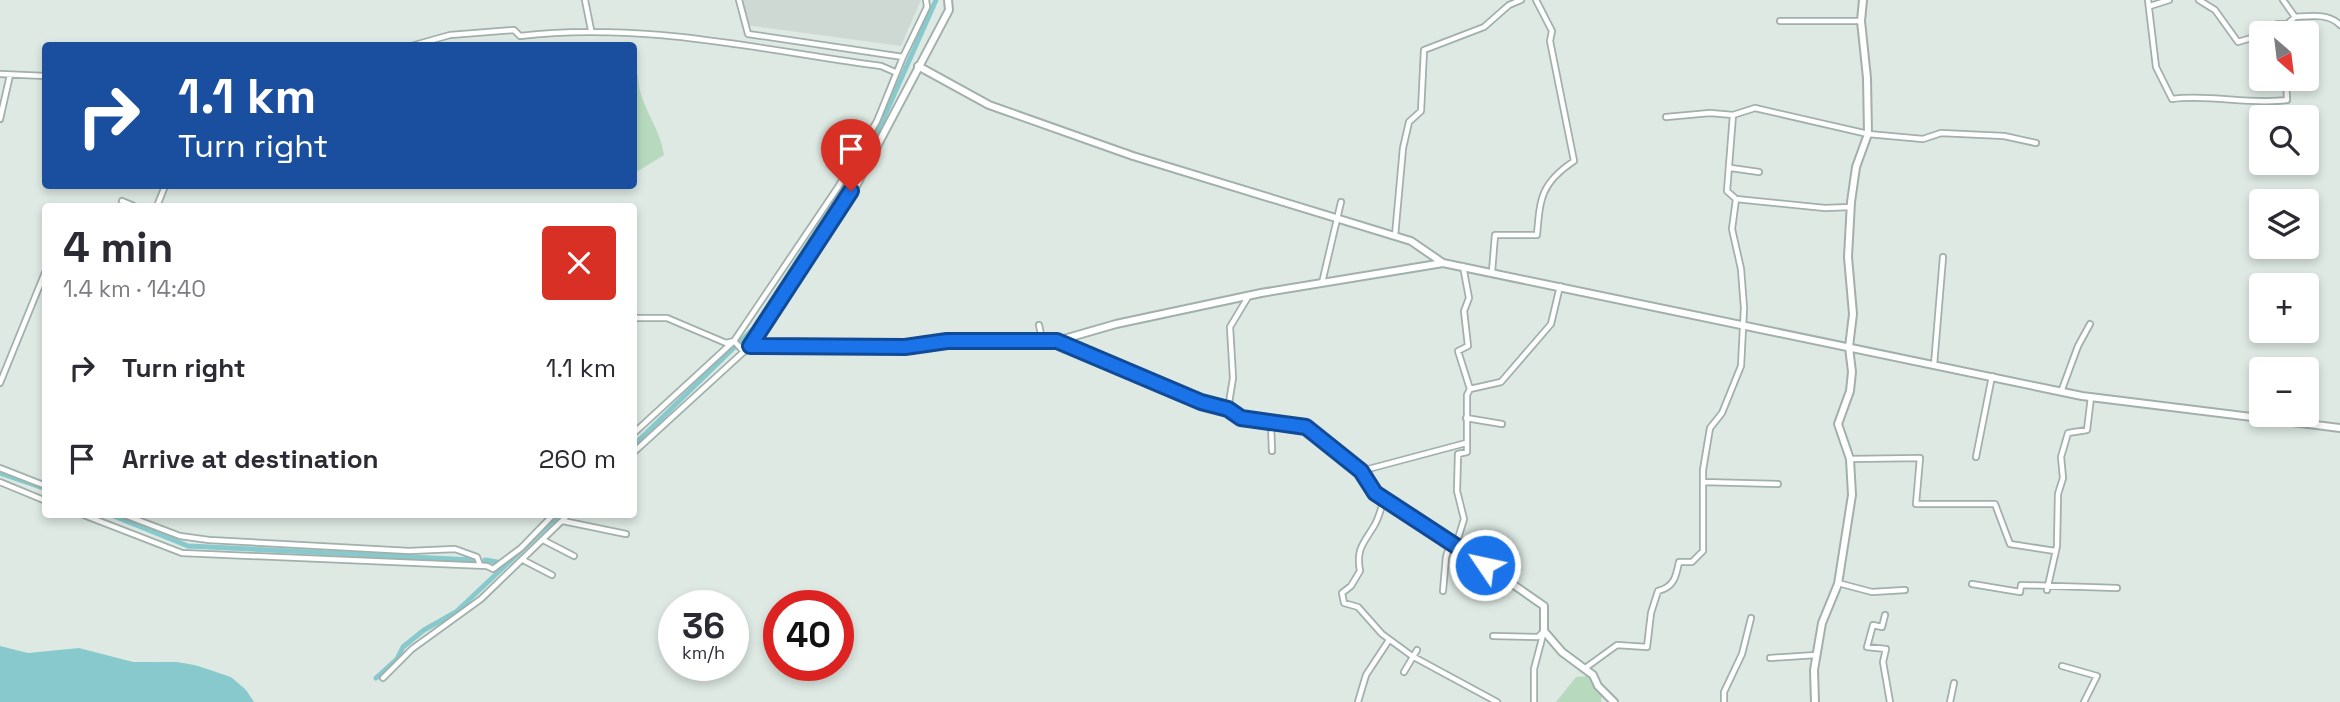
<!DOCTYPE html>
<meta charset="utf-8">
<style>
body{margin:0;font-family:"Space Grotesk",sans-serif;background:#f2f2f3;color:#2b2b33;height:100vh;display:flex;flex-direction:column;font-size:26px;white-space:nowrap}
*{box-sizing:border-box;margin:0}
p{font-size:23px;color:#7c7c81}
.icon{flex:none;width:38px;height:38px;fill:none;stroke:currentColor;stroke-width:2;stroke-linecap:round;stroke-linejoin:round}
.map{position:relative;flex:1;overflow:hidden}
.drawer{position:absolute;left:42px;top:203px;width:595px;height:315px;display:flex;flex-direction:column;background:#fff;border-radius:7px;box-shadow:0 4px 10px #0003}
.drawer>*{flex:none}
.hud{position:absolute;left:42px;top:42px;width:595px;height:147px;border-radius:7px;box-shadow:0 4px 10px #0003;background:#1a4fa0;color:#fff;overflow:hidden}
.needle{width:46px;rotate:152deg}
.tools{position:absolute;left:2249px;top:21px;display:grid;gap:14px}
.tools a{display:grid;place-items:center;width:70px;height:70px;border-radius:7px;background:#fff;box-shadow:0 4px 10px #0003;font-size:35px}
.speed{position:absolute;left:658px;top:590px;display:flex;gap:14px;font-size:35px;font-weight:700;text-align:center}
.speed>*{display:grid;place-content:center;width:91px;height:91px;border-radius:50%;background:#fff;box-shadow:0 4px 10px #0003;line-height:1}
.speed small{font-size:18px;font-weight:400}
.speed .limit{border:10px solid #d22;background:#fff;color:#111}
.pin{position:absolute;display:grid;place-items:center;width:60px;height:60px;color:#fff;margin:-72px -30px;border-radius:50% 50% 50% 0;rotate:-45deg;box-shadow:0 0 7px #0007}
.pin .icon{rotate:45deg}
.me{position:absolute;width:77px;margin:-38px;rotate:304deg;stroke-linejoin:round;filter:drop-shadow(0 0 5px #0008)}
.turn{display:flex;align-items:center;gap:24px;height:147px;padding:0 21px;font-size:32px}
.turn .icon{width:91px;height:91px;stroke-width:2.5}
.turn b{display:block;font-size:49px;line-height:60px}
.round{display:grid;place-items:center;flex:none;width:74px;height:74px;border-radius:7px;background:#f2f2f3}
.summary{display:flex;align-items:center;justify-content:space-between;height:119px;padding:0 21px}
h1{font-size:42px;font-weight:700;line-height:52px}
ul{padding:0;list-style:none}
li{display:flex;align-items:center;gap:21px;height:91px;padding:0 21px}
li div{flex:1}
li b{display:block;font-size:26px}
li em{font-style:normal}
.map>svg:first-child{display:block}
</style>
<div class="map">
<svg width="2340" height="702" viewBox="0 0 2340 702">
<rect width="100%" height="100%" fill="#dee9e3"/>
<path fill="#cdd9d2" d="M739,0H921L901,46L746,25Z"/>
<path fill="#b7dabe" d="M634,75H638C638,104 660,126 664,155L635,173Z
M1588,676L1602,693L1601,702H1556L1576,677Z"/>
<path fill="#87c9cd" d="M0,646L28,653L79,648L133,662H186L231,677L244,687L254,702H0Z"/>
<path fill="#dee9e3" d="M181,659L225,671L247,686L252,695L231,677L206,667L171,661H128Z"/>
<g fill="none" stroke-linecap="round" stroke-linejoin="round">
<path stroke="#87c9cd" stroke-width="5" d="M634,445L753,329L855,171L881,124L936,0
M0,473L46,489
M109,514L188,546L473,560
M485,560L497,562
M376,678L397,659L403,647L424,630L456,612L560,514"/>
<g stroke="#a1b0aa" stroke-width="8">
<path id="minor" d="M585,0L591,30
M739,0L748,34L903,57L927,7L926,0
M2148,0L2156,67L2172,99C2211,94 2248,105 2287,100L2286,79
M2199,0L2215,10L2238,42L2261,35
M2283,0L2295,17C2311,16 2329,13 2340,25
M2150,6L2169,0
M1780,21H1861
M2267,33L2277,24H2287L2295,17
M411,46L450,35L514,30L520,36C641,21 762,50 881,66L895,72
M2306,52H2308
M0,74L46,76
M1666,117L1710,113L1733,115L1755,108L1868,134L1923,139L1941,133L2004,136L2036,143
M0,119L10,75
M1731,168L1759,172
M1736,199L1825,208L1851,207
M122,201L134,206
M157,206L165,186
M1395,236L1403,148L1409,122L1421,111L1424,50L1484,27L1509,5L1521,0
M1492,272L1495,235H1537C1540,198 1541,183 1574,161L1550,41L1552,31L1536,0
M1322,283L1341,202
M634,318H667L726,343L734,341L744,352
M1039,325L1042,339
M1934,365L1943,257
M0,383L46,270
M1470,389L1501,382L1551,324L1560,286
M2061,392L2078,346L2090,324
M1228,409L1233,378L1230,327L1248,297
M1466,418L1502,424
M1271,424L1272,451
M634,433L734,341L838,187L877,121L903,57
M634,452L750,346
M1976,457L1992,376
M1850,459L1920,458L1916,504H1995L2010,544L2055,551
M0,468L46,486
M1361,471L1466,443
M0,482L46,501
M1703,482L1778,484
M1384,499C1381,508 1379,518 1374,526C1363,544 1356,549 1360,571L1351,586L1342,593L1344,603L1358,607L1382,634L1412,656L1497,702
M81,514L182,553L487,566L493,569L521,548L554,514
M122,514L180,536L209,540L409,551L455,549L477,557L480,565
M563,521L626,534
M543,540L574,556
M1456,545L1464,519L1457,491L1458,454L1467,452V395L1470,389L1458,351L1468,346L1464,311L1469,298L1463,266
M523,560L552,575
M1838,583L1872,592L1905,590
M1972,584L2020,592L2021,585L2117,588
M2047,590L2057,546L2058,494L2063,478L2061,457L2068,433L2087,430L2091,397
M1443,591L1446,557L1451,541
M1885,615L1882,627L1873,625L1867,647L1886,649L1883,662L1890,702
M1493,636L1538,637L1543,632
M1770,658L1816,655
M2062,666L2097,676L2084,702
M1584,669L1617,645L1647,647L1651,613L1658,591C1674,587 1676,577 1679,562H1692L1703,551V470L1710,428L1722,413L1741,366L1744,308L1741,269L1732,229L1736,199L1727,191L1733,115
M1404,672L1417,650
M383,678L412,649L481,599L569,514
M1358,702L1366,675L1389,640
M1534,702V669L1544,631
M1724,702V692L1742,654L1751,618
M1950,702L1954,683"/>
</g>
<g stroke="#a1b0aa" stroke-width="10">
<path id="tertiary" d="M948,0L949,10L857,184L750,346L905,347L947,341H1057L1116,324L1261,293L1443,263L2082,396L2340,428
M918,66L989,105L1133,156L1411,241L1443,263
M1057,341L1201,402L1228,409L1241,418L1306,427L1361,471L1375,493L1465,551L1544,606V631L1562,652L1593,675L1598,686L1614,702
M1815,702L1814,670L1822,623L1838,584L1852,495L1850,459L1838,424L1850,391L1852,372L1849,347L1853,314L1848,257L1851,202L1856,167L1868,134L1867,78L1861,21L1863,0"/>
</g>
<use href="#minor" stroke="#fff" stroke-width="4.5"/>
<use href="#tertiary" stroke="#fff" stroke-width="6"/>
</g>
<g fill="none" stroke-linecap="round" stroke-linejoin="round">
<g stroke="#114b97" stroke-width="18">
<path id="route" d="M851,191L750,346L905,347L947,341H1057L1201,402L1228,409L1241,418L1306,427L1361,471L1375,493L1485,565"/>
</g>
<use href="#route" stroke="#1a73e8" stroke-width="12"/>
</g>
</svg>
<div class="tools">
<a><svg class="needle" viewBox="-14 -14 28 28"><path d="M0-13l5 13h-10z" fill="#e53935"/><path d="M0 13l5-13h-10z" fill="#7c7c81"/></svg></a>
<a><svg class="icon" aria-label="search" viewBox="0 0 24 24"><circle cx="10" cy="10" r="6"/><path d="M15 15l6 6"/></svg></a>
<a><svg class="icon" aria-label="layers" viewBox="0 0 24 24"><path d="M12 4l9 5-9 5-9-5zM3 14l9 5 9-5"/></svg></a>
<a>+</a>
<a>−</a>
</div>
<div class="speed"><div>36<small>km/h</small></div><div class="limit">40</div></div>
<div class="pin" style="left:851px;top:191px;background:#d93025"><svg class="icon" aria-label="arrive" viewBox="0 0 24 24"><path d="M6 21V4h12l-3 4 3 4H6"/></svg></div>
<svg class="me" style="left:1485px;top:565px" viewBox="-20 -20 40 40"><circle r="17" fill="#1a73e8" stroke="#fff" stroke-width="3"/><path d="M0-11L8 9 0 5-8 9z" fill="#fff"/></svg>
<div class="hud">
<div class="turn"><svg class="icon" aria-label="right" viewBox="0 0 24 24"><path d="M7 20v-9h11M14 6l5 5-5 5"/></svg><div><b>1.1 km</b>Turn right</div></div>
</div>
<section class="drawer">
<div class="summary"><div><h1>4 min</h1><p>1.4 km · 14:40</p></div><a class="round" style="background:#d93025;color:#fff"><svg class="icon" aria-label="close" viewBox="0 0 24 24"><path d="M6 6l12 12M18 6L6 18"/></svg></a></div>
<ul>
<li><svg class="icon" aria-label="right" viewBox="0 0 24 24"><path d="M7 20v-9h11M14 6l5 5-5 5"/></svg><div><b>Turn right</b></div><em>1.1 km</em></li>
<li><svg class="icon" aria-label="arrive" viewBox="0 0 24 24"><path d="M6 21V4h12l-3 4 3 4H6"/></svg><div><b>Arrive at destination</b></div><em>260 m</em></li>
</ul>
</section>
</div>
